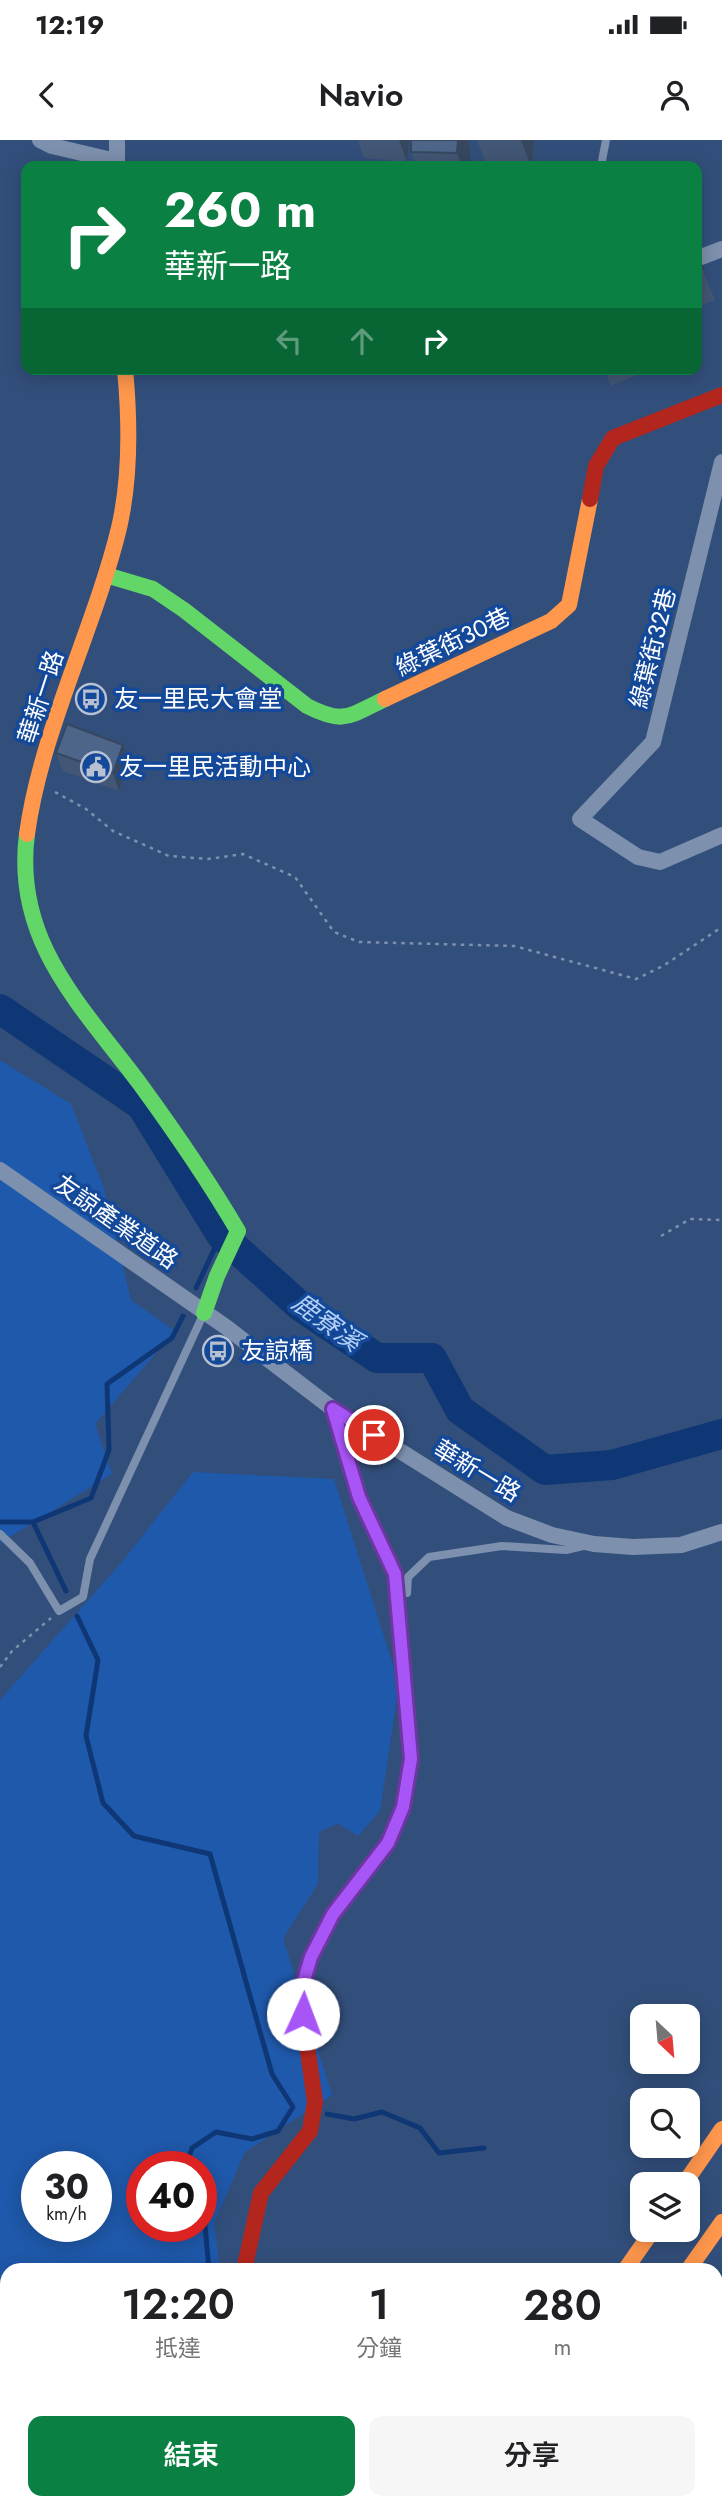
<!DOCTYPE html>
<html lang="zh-TW">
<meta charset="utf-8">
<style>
body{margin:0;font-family:Jost,"Noto Sans TC",sans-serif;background:#f6f6f6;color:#202124;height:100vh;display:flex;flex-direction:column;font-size:26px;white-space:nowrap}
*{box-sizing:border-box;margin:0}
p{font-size:23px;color:#757577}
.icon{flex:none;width:38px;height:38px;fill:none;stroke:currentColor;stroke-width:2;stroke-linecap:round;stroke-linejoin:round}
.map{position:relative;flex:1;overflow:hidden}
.details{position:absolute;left:0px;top:2123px;width:723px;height:247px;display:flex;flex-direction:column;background:#fff;border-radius:21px 21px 0 0;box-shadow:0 4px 18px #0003}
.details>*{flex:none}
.top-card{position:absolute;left:21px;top:21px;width:681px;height:214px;border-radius:14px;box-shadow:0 4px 18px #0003;background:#0b8043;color:#fff;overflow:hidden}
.needle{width:46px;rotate:154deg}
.buttons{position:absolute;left:630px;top:1864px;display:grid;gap:14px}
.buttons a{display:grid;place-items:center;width:70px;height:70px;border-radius:14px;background:#fff;box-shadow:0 4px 18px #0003;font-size:35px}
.speed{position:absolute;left:21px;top:2011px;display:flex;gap:14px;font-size:35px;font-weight:700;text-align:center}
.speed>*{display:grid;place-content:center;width:91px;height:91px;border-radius:50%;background:#fff;box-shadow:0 4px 18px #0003;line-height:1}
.speed small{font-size:18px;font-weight:400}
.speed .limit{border:10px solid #d22;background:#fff;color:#111}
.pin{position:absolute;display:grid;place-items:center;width:60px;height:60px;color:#fff;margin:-30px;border:4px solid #fff;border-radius:50%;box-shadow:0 2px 7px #0007}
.me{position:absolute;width:77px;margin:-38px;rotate:2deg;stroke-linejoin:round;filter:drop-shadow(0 0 5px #0008)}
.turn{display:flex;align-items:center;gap:24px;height:147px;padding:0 28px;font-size:32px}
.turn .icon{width:91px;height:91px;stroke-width:2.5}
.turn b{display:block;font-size:49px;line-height:60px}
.lanes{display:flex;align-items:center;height:66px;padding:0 28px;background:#0003;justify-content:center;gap:35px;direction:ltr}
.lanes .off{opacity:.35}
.eta{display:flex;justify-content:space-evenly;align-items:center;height:119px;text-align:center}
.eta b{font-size:42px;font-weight:600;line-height:49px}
.cta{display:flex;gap:14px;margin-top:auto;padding:14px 28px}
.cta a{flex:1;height:80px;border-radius:14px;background:#0b8043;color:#fff;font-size:28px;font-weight:600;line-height:80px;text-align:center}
.cta a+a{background:#f6f6f6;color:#202124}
.status{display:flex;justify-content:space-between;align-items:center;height:49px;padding:0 35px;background:#fff;direction:ltr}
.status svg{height:19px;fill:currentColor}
header{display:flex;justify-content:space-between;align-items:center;height:91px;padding:0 28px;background:#fff;font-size:32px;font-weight:600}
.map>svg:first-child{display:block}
</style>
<div class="status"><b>12:19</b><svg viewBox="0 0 49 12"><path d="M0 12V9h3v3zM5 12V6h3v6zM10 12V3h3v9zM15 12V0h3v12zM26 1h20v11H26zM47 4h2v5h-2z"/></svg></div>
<header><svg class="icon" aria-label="back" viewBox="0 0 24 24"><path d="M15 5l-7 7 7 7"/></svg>Navio<svg class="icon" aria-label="person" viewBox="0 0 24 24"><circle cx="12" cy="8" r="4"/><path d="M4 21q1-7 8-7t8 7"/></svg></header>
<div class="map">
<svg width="722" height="2369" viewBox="0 0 722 2369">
<rect width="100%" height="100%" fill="#324f7b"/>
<path fill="#1f59ab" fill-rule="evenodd" d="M0,920L71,964L103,1046L131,1160L175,1191L95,1284L112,1334L0,1403Z
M193,1332L334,1339L399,1544L380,1671L358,1696L338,1683L319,1692L318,1744L283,1798L332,1955L245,2012L214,2083L220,2130H7V2362L208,2363L206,2369H0V1560L121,1423ZM37,2026H96V2086H37ZM142,2026H201V2086H142Z
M722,2177V2369H548L553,2362H716V2183Z"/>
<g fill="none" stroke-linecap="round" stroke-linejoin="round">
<path stroke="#0f3776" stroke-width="5" d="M196,1148L221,1095
M0,1382H33
M66,1451L33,1382L91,1358L109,1310L107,1244L172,1198L183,1176
M77,1476L98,1520L86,1596L103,1663L134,1696L210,1714L272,1934L293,1967L278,1991L252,1999L216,1992L192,2008L186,2026
M327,1974L354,1979L382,1972L420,1988L439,2013L484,2008
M201,2078L205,2085L209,2130
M164,2369L167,2362"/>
<path stroke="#0f3776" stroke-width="30" d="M0,869L141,965L221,1095L300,1166L377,1218H432L460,1270L545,1330L612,1325L722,1294"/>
<path stroke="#7d90ad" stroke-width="2.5" stroke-dasharray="3.5 5" stroke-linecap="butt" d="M55,652L86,669L113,691L169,716L208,719L243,714L295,737L334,792L359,802L514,806L636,839L663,826L722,787
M661,1096L690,1079L722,1080
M0,1527L12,1511L51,1478"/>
<path stroke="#7d90ad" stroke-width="8" d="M601,26L606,0
M0,1394L30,1423L59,1471L83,1457L90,1419L203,1175
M407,1453L408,1437L429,1417L502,1406L566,1410L583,1406"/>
<path stroke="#7d90ad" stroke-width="16" d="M40,0L52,6L116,21
M117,26V0
M696,119L722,109
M722,322L653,602L580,679L638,717L660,722L722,695
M0,1030L226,1187L333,1269L507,1378L552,1395L594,1404L633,1407L681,1405L722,1392
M203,2369L205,2362"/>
<path stroke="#63d668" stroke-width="16" d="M106,435L153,449L184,470L307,566C344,585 349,576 385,559
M27,694C13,801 81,865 140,944C175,992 208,1040 238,1091L217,1136L204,1173
M333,1269L359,1357L369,1377"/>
<path stroke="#ff974d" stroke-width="16" d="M385,559L551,481L569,465L590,359
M27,694C41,591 94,490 119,388C131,336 130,282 125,229
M354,1747L388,1703L403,1667L411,1619L395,1434L369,1377
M684,2044L722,1989
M625,2130L653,2090
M688,2130L722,2082
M426,2369L432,2362
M500,2369L506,2362"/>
<path stroke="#b3261e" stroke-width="16" d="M590,359L596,326L613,298L722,255
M244,2130L261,2053L310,1991L315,1962L300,1855L311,1817L333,1774L354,1747"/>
</g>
<path fill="#425775" d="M358,0H409L407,22L364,18Z
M411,0H468L470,7V26H416L411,12Z
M477,0H534L532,26H487Z
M696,113L715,160L696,168Z
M604,229H651L611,246Z
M123,605L129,622L119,651L63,631L56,613Z"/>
<path fill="#36475f" d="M399,0H409L407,22Z
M458,0H468L470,7V26H462L457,13Z
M521,0H534L532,26H531Z
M123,605L129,622L119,651L113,633Z"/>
<path fill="#4d6588" stroke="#36475f" stroke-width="2" d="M411,0H458L457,13L411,12Z
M696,113L703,128L696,130Z
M67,584L123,605L113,633L56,613Z"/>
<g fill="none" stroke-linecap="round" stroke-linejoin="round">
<g stroke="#6d37a1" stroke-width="18">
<path id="route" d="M303,1874L300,1854L311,1817L333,1774L388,1703L403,1667L411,1619L395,1434L359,1357L333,1269L374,1295"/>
</g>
<use href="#route" stroke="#a855f7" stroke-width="12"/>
</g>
<defs>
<g id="bus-ring" transform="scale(1.575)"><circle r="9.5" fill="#144999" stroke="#b7c1d1" stroke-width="1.5"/><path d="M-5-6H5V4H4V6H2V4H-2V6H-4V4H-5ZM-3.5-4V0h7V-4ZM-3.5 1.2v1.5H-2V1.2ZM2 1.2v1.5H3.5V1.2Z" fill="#b7c1d1"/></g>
<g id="civic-ring" transform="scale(1.575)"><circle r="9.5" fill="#144999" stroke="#b7c1d1" stroke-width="1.5"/><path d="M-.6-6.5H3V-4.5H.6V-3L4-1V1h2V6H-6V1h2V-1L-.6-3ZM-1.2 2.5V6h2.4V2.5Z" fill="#b7c1d1"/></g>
</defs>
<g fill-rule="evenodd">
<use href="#bus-ring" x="91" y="559"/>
<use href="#civic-ring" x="96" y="627"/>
<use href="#bus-ring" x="218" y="1211"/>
</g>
<g text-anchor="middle" stroke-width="7" stroke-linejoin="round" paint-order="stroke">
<g font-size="24" fill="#fff" stroke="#144999">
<text transform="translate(453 502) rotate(-26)" y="8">綠葉街30巷</text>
<text transform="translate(653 508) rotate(-76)" y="8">綠葉街32巷</text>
<text transform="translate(41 557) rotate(-72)" y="8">華新一路</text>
<text transform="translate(116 1082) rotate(35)" y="8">友諒產業道路</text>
<text transform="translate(477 1331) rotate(31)" y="8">華新一路</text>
</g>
<g font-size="24" fill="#fff" stroke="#144999" text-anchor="start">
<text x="114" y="567">友一里民大會堂</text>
<text x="119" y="635">友一里民活動中心</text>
<text x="241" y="1219">友諒橋</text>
</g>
<g font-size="26" font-style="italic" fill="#b3d1f9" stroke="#144999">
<text transform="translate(327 1182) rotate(36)" y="9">鹿寮溪</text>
</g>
</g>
</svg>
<div class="buttons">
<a><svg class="needle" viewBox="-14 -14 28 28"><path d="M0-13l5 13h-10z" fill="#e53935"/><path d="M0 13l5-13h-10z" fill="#757577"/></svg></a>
<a><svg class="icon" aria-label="search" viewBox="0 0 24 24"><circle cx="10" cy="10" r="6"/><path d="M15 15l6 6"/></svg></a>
<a><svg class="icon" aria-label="layers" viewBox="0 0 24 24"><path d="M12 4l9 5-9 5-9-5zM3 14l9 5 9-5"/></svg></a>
</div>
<div class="speed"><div>30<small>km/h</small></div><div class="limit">40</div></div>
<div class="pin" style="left:374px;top:1295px;background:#d93025"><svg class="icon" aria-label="arrive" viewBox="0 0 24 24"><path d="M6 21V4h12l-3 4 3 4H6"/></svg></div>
<svg class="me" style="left:303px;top:1874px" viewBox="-20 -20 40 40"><circle r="19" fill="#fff"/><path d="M0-13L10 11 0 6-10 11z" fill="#a855f7"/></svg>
<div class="top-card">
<div class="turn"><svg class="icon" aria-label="right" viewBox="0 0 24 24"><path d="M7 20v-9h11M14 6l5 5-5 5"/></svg><div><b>260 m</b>華新一路</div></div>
<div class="lanes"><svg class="icon off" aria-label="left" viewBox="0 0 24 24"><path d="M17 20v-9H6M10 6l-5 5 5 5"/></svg><svg class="icon off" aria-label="ahead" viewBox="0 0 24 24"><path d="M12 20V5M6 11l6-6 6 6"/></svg><svg class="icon" aria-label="right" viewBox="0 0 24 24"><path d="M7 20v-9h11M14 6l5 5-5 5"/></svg></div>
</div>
<section class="details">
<div class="eta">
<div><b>12:20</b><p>抵達</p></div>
<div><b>1</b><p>分鐘</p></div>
<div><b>280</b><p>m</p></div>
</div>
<div class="cta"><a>結束</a><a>分享</a></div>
</section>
</div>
